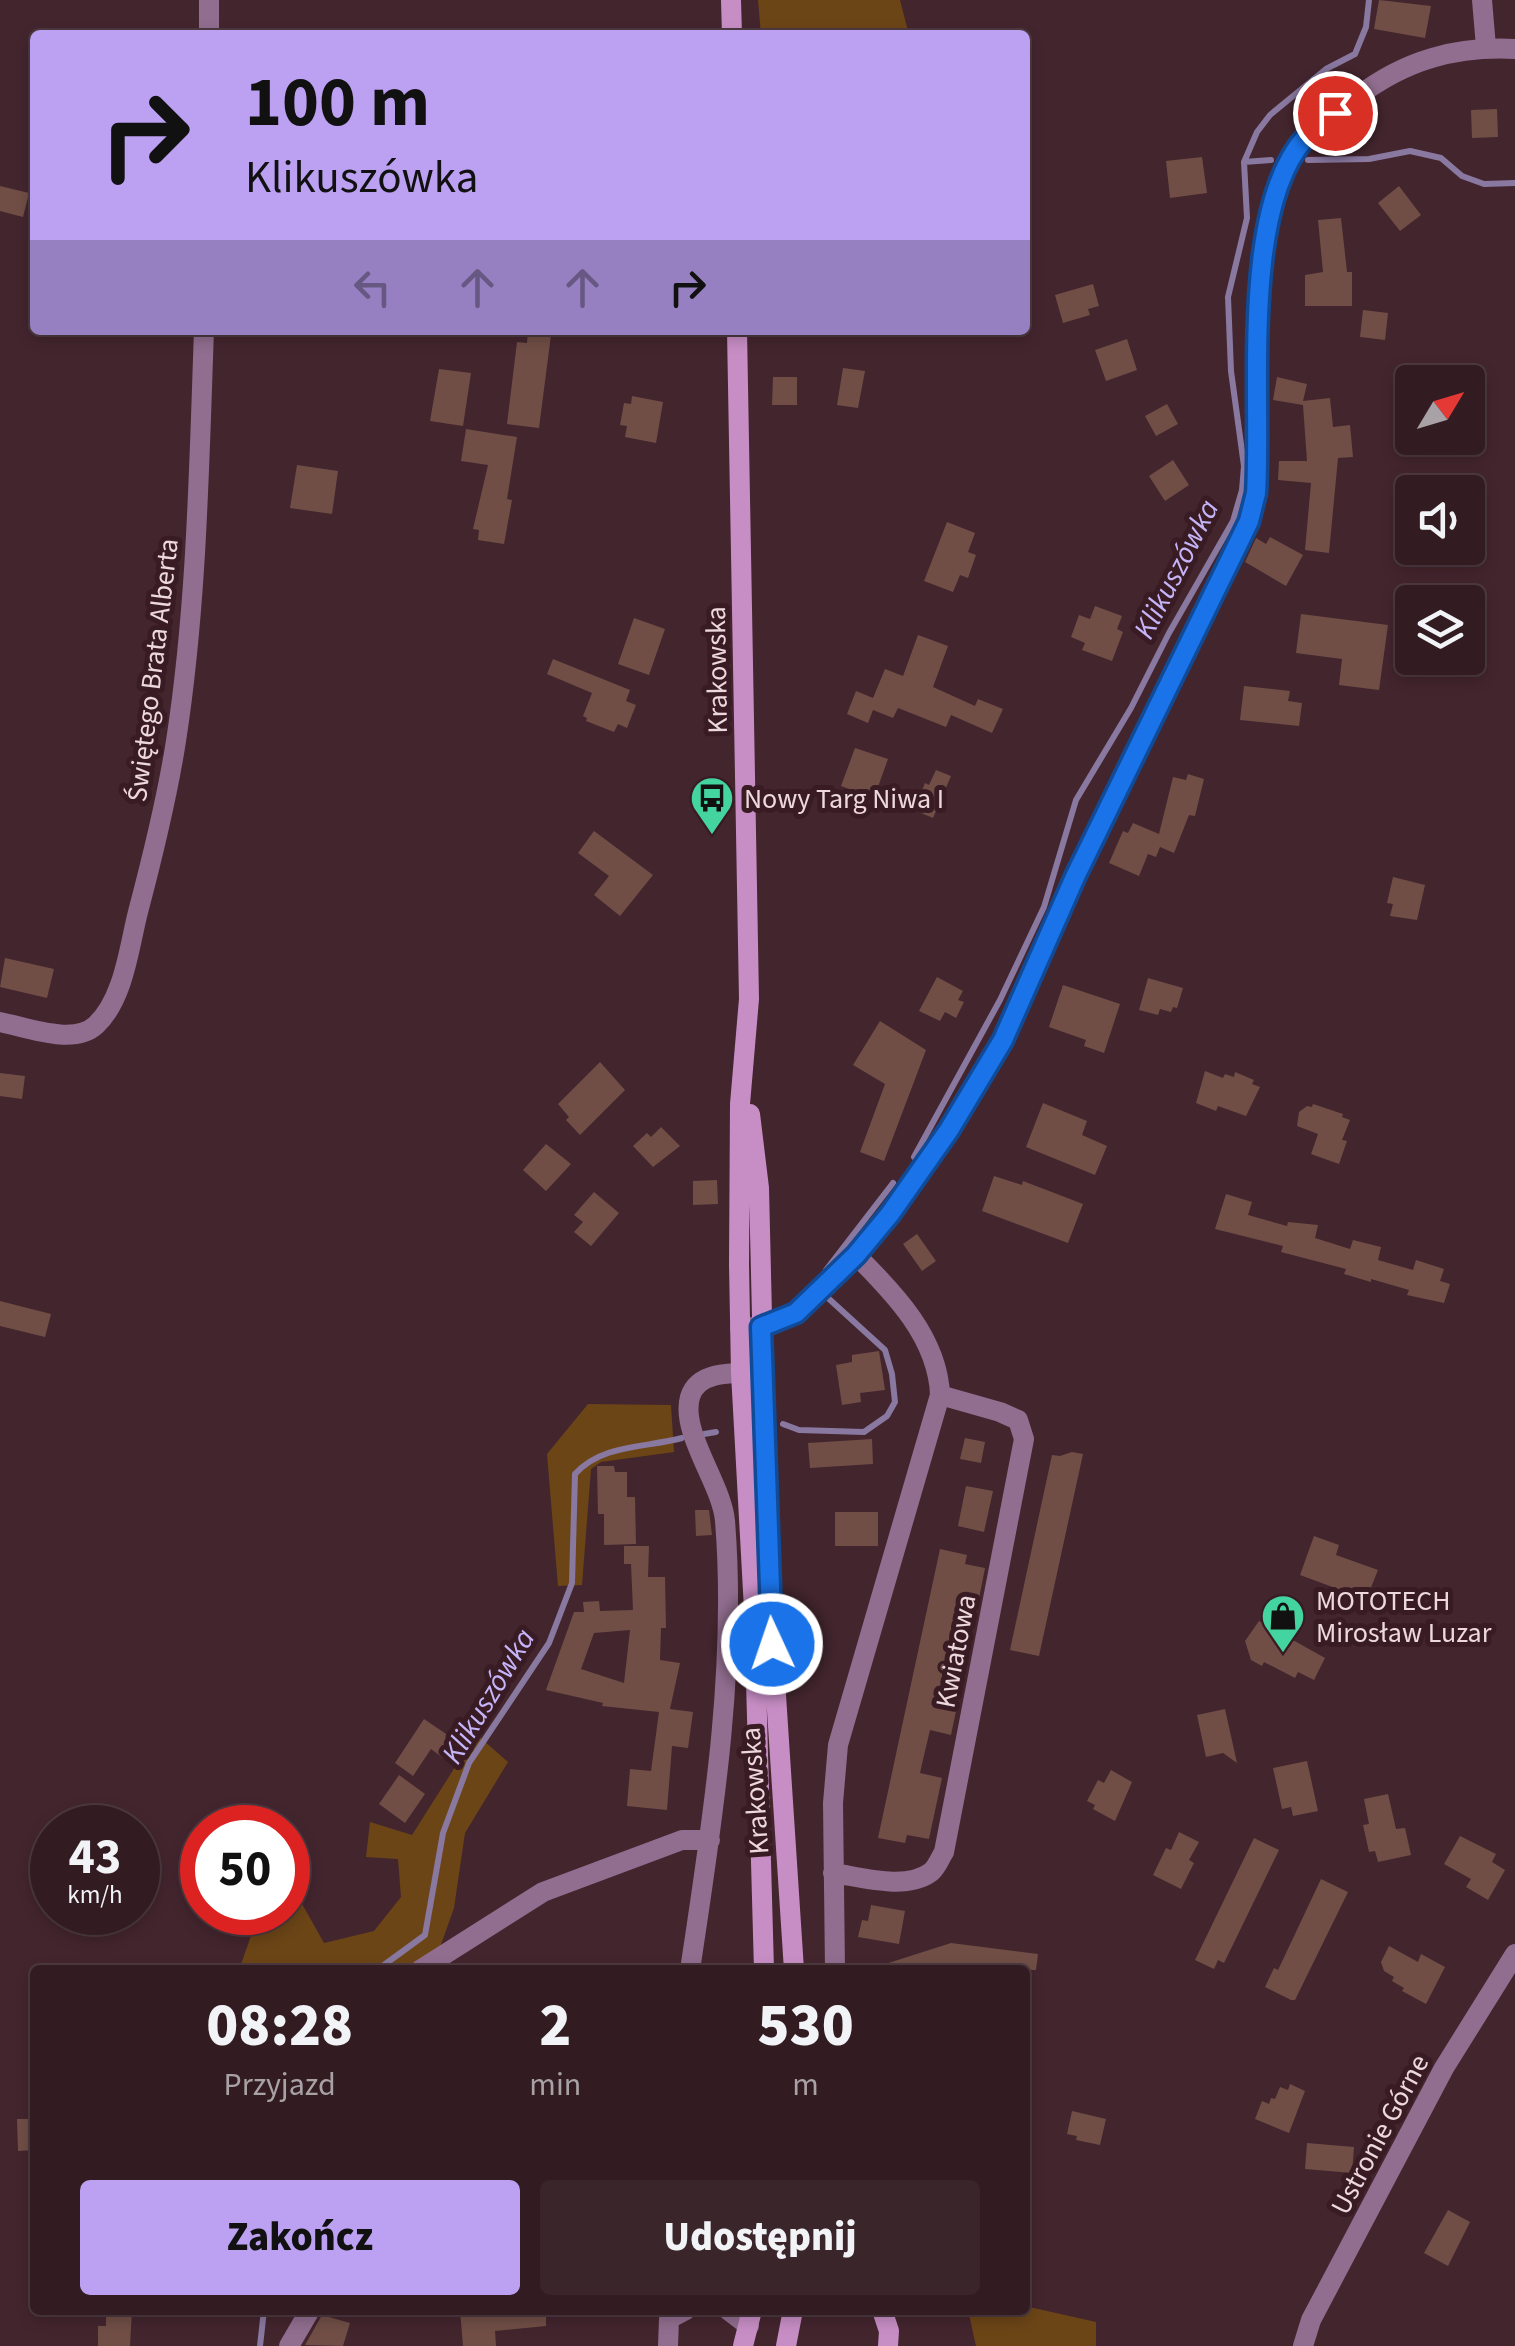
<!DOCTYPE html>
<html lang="pl">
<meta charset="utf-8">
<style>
body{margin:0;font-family:"Source Sans 3",sans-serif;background:#3a252a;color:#f1f3f6;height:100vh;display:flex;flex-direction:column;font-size:38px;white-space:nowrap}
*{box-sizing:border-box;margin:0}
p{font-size:32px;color:#a8a1a5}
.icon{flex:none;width:55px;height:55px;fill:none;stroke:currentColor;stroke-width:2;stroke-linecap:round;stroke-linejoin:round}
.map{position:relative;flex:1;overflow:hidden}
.panel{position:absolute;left:30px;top:1965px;width:1000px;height:350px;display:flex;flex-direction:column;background:#321c22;border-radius:10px;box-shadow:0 5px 15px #0003,0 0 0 2px #4d3a40}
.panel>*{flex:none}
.guide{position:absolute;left:30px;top:30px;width:1000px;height:305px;border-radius:10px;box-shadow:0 5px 15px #0003,0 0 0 2px #4d3a40;background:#bca0f2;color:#111;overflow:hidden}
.needle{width:65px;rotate:52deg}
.fabs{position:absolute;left:1395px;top:365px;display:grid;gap:20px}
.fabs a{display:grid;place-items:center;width:90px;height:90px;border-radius:10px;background:#321c22;box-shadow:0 5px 15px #0003,0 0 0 2px #4d3a40;font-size:50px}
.speed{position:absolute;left:30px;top:1805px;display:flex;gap:20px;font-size:50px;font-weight:700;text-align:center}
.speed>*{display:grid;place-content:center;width:130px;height:130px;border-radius:50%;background:#321c22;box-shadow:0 5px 15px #0003,0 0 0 2px #4d3a40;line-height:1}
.speed small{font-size:25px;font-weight:400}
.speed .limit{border:15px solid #d22;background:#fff;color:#111}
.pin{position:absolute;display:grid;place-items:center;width:85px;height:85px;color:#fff;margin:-42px;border:5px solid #fff;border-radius:50%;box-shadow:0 2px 10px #0007}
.me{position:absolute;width:110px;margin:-55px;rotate:357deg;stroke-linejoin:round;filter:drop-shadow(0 0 8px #0008)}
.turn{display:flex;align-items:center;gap:35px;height:210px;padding:0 50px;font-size:45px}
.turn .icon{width:130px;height:130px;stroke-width:2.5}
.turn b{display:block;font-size:70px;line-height:85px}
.lanes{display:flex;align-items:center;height:95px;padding:0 50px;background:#0003;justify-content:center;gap:50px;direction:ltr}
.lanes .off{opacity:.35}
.eta{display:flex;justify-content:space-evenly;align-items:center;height:170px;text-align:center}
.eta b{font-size:60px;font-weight:800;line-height:70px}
.action{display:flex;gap:20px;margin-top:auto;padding:20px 50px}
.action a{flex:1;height:115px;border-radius:10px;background:#bca0f2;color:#111;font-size:40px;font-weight:800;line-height:115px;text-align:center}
.action a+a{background:#3a252a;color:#f1f3f6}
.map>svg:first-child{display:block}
</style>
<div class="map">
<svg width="1515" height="2346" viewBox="0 0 1515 2346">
<rect width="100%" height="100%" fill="#43252e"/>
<path fill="#6c4517" d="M758,0H900L909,35H814L804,32L761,35Z
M588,1404L671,1405L674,1452L601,1462L591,1469L582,1585L558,1586L547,1454Z
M476,1734L508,1762L465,1833L454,1908L432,1970H239L259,1913L288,1912V1889L292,1886L324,1943L374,1931L401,1897L398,1859L366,1857L370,1822L412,1835Z
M1025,2306L1096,2322V2346H976L968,2310H1025Z"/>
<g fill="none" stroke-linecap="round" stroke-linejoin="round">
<path stroke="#8978a0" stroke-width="6" d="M1308,160L1369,159L1410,151L1441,158L1462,176L1484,184L1515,183
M1244,162L1271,160
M914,1157L1000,1000L1044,907L1076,800L1131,708L1169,633L1233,521L1242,490L1244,466L1231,371L1228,297L1247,218L1244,162L1257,132L1270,115L1326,69L1355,54L1366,27L1369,0
M826,1270L893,1183
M783,1424L799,1430L864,1432L887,1416L895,1402L892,1374L885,1350L828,1298
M704,1434L716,1432
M377,1970L425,1935L443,1833L469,1763L549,1643L572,1583L575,1474C602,1444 645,1448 682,1438
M260,2346L264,2310"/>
</g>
<path fill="#704e46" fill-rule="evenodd" d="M1379,0L1431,6L1425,38L1374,29Z
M1497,109L1498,137L1472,138L1471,110Z
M1202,157L1207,193L1170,198L1166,161Z
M0,186L29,193L23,217L0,211Z
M1399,186L1421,215L1400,231L1378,203Z
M1341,218L1347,272H1352V306H1305V275L1323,272L1318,220Z
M1093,284L1099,306L1088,309L1090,315L1063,323L1055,295Z
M1363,310L1388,313L1385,340L1360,337Z
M528,332L551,335L539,428L507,424L517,342L527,343Z
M1127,339L1137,370L1106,381L1095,350Z
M843,368L865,371L858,408L837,405Z
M439,369L471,373L463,426L430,421Z
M773,377H797V405H772Z
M1277,377L1307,384L1303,401L1330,398L1333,427L1350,425L1353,457L1338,458L1329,553L1305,550L1311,483L1278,480L1279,461H1307L1303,405L1273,400Z
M632,396L663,402L656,443L625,437L627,426L620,425L624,403L631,404Z
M1167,404L1178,424L1156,436L1145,416Z
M466,429L517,437L507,499L512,500L504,544L478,540L479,530L473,529L488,465L461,461Z
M1173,460L1189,485L1165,501L1149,476Z
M297,465L338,471L332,514L290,508Z
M947,522L975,533L968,552L976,555L968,578L960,575L953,592L924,581Z
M1270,537L1303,555L1286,586L1245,562L1256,538L1266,544Z
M1095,606L1122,616L1117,629L1123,632L1112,661L1082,650L1085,643L1071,637L1079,615L1090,619Z
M1301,614L1388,625L1379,690L1339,685L1342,659L1296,653Z
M634,618L665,629L649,675L618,664Z
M918,635L948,646L933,687L975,706L978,699L1003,709L992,733L951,715L946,727L898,708L893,718L873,710L868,723L847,714L856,691L873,698L885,669L903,676Z
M553,659L630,690L626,701L636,705L627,728L618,724L614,732L586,721L587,718L583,716L592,693L547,674Z
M1244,686L1290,691L1288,701L1302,703L1299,726L1240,720Z
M855,748L888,759L874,798L841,786Z
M936,770L951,776L933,818L914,810L925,783L929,785Z
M1188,774L1204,779L1195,816L1189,815L1174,853L1160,847L1156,857L1148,854L1139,876L1109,863L1123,831L1128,833L1133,823L1159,834L1173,777L1186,780Z
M594,831L653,875L620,916L594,895L609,876L578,853Z
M1393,877L1425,885L1417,920L1390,916L1393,904L1387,903Z
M5,958L54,969L47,998L0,987Z
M937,977L963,991L958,1000L964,1002L956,1018L945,1012L940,1021L919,1011Z
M1148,978L1183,988L1177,1008L1173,1007L1171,1012L1160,1009L1158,1015L1139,1010Z
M1063,985L1120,1004L1104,1053L1084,1046L1086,1040L1049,1027Z
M880,1021L926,1050L884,1161L860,1152L885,1084L853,1065Z
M600,1062L625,1090L580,1135L566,1120L569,1117L558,1104Z
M1205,1071L1223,1078L1225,1074L1234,1077L1235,1072L1254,1080L1252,1084L1260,1087L1246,1116L1218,1106L1216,1111L1196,1103Z
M0,1073L25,1076L22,1099L0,1096Z
M1043,1103L1087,1121L1082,1135L1107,1146L1095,1175L1026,1147Z
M1313,1104L1343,1114L1342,1117L1350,1120L1342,1140L1347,1141L1339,1164L1311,1154L1318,1134L1297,1126L1299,1112L1307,1106L1312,1107Z
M661,1127L680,1146L653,1167L633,1146L647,1133L651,1137Z
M546,1144L571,1164L546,1191L523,1170Z
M994,1176L1022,1185L1023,1181L1083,1204L1068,1243L982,1211Z
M717,1180L718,1204L693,1205V1181Z
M594,1192L619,1213L591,1246L574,1232L583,1222L574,1215Z
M1226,1194L1252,1202L1248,1215L1287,1226L1288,1222L1318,1225L1315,1238L1350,1249L1353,1240L1381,1247L1378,1260L1413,1270L1416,1260L1444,1269L1440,1281L1450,1284L1444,1303L1407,1295L1409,1290L1371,1279V1282L1344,1274L1346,1269L1281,1252L1283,1246L1215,1229Z
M917,1234L936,1261L922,1271L903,1244Z
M0,1301L51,1314L45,1337L0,1326Z
M879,1351L885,1390L860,1393L861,1402L842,1405L836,1365L852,1362V1355Z
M965,1438L985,1442L981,1463L960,1459Z
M872,1439L873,1464L810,1468L808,1443Z
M1072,1452L1083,1454L1039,1656L1010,1650L1052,1455L1060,1456Z
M597,1466H614L615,1472H627V1497H635L636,1544L604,1545V1514H598Z
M966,1486L993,1491L984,1532L958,1526Z
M695,1510H709L712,1535L696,1536Z
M835,1512H878V1546H835Z
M1314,1536L1339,1545L1336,1555L1378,1570L1368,1595L1348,1587L1346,1592L1300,1575Z
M624,1546H649L648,1577H665L666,1628H661L660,1660L680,1663L670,1709L693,1712L688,1748L672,1746L667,1810L627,1806L630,1769L651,1771L659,1712L602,1706L603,1703L546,1690L574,1612H584L583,1602L599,1601L600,1611L633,1610L631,1564H624ZM630,1630L624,1683L581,1669L594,1633Z
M940,1549L967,1555L965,1564L985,1568L973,1629L952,1625L943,1668L964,1673L951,1735L930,1730L922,1764L920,1773L942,1778L929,1839L907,1835L905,1843L878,1838Z
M1259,1621L1325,1658L1314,1680L1298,1672L1295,1678L1264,1662L1262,1666L1251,1660L1245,1641Z
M1225,1709L1237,1763L1223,1753L1206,1757L1197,1715Z
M424,1719L455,1740L443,1758L431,1749L413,1776L395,1763Z
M1307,1761L1318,1811L1293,1816L1291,1807L1282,1809L1273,1768Z
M1111,1770L1132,1782L1115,1821L1093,1809L1095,1805L1087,1801L1098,1780L1104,1783Z
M399,1775L425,1794L405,1823L379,1804Z
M1388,1794L1396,1829L1405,1828L1411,1855L1378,1862L1375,1851L1369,1852L1363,1825L1369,1824L1364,1799Z
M1179,1832L1199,1842L1189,1860L1194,1863L1181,1889L1153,1875L1166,1848L1171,1850Z
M1460,1836L1496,1854L1492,1862L1505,1870L1488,1900L1466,1887L1471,1879L1444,1864Z
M1254,1838L1279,1850L1224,1963L1218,1960L1214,1969L1195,1960Z
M1321,1879L1348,1892L1295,2000H1291L1265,1987L1274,1968L1278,1970Z
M871,1905L905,1911L899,1944L858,1937L862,1920L868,1921Z
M951,1943L1038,1954L1036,1970H880L879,1966Z
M1389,1946L1418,1962L1421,1954L1445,1967L1426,2004L1402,1991L1404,1988L1392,1981L1394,1977L1384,1971L1381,1962Z
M1290,2084L1305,2091L1289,2133L1255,2119L1262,2101L1269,2104L1271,2098L1275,2099L1280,2087L1288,2090Z
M1072,2111L1106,2119L1100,2145L1076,2140L1077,2136L1067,2134Z
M17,2119H35V2150L18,2151Z
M1307,2143L1354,2147L1352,2173L1305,2169Z
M1448,2210L1470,2222L1448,2266L1424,2253Z
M106,2310H132L130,2346H98V2326H106Z
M460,2310H546V2326L495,2331L496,2346H463Z
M322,2315L350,2323L343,2346L305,2345Z"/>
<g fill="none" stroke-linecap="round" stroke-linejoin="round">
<path stroke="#916d8f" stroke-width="20" d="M1482,0L1486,47
M209,35V0
M0,1022C26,1027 74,1046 96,1025C124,999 129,947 138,912C153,855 167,799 176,741C197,605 199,467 204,330
M740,1328L768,1326L796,1313L856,1255L890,1214L949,1129L1003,1039L1075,877L1234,553L1249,521L1256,493C1263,396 1239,217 1304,140C1318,123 1340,110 1357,97C1405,60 1456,46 1515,49
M833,1873C861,1877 906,1891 931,1872C937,1867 940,1858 944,1852L1024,1439L1018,1420L1000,1412L940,1395
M420,1970L543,1892L682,1840H710
M690,1970C712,1824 737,1669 725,1521C722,1484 680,1433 690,1397C698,1370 735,1373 757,1373
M835,1970L833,1803L838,1745L940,1395C938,1338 894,1293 856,1255
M728,2310L749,2326
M289,2346L310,2310
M668,2346L669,2319L686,2310
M1303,2346L1311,2320L1444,2068L1515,1954"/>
<path stroke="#c78ec5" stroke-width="20" d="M731,0L732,35
M737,330L749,999L740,1104L739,1264L741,1373L754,1609L764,1970
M750,1114L759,1188L768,1573L794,1970
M882,2310L889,2331L888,2346
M743,2346L752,2310
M786,2346L793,2310"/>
</g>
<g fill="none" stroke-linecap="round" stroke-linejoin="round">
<g stroke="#114b97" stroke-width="25">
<path id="route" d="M772,1644L761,1327L796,1313L856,1255L890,1214L949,1130L1003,1040L1075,877L1234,552L1249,521L1256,493C1262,399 1240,211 1305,138C1314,129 1325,121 1335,113"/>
</g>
<use href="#route" stroke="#1a73e8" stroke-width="18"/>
</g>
<defs>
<g id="bus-pin" transform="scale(2.25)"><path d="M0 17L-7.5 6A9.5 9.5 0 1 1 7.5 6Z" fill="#43d4a0" stroke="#391b24"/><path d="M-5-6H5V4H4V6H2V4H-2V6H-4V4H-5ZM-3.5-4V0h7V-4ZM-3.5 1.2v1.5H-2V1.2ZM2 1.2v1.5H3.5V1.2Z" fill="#111"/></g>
<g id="shop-pin" transform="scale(2.25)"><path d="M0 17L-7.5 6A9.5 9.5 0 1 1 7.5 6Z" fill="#43d4a0" stroke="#391b24"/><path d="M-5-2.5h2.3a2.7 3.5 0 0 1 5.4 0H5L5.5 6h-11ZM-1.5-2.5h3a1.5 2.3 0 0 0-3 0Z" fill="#111"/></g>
</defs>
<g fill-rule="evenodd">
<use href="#bus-pin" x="712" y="798"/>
<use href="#shop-pin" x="1283" y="1616"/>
</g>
<g text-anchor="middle" stroke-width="10" stroke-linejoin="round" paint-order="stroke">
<g font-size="28" fill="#edd8de" stroke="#391b24">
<text transform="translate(152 670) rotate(-83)" y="10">Świętego Brata Alberta</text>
<text transform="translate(716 670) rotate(-91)" y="10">Krakowska</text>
<text transform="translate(955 1651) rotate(-79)" y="10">Kwiatowa</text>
<text transform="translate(754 1791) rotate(-94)" y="10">Krakowska</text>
<text transform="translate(1379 2134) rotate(-62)" y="10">Ustronie Górne</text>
</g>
<g font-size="28" fill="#edd8de" stroke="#391b24" text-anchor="start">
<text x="744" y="808">Nowy Targ Niwa I</text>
<text x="1316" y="1610">MOTOTECH<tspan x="1316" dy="32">Mirosław Luzar</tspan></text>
</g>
<g font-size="30" font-style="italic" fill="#c5b5f8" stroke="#391b24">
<text transform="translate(1176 569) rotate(-63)" y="10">Klikuszówka</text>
<text transform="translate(488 1696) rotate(-59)" y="10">Klikuszówka</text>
</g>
</g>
</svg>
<div class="fabs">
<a><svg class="needle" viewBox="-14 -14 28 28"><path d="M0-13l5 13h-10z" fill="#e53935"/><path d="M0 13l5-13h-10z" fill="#a8a1a5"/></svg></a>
<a><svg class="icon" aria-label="sound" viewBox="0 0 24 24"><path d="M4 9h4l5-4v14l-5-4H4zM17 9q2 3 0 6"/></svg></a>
<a><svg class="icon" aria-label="layers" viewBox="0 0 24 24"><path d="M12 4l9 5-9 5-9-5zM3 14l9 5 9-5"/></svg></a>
</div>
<div class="speed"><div>43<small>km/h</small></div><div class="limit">50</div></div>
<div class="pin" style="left:1335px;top:113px;background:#d93025"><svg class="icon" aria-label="arrive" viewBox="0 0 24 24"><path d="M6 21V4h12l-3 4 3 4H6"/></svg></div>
<svg class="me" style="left:772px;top:1644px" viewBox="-20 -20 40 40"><circle r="17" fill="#1a73e8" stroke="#fff" stroke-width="3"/><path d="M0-11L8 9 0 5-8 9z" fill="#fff"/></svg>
<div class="guide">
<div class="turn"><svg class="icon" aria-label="right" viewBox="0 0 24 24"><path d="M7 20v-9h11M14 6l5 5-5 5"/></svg><div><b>100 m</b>Klikuszówka</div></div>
<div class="lanes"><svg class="icon off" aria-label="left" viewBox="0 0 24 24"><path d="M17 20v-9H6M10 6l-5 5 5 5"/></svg><svg class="icon off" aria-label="ahead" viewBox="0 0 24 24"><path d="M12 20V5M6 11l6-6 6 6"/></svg><svg class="icon off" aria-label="ahead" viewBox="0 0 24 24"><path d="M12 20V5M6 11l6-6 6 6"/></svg><svg class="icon" aria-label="right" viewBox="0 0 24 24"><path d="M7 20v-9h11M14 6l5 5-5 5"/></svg></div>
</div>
<section class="panel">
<div class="eta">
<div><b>08:28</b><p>Przyjazd</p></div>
<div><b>2</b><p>min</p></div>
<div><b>530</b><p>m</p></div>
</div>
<div class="action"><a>Zakończ</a><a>Udostępnij</a></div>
</section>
</div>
